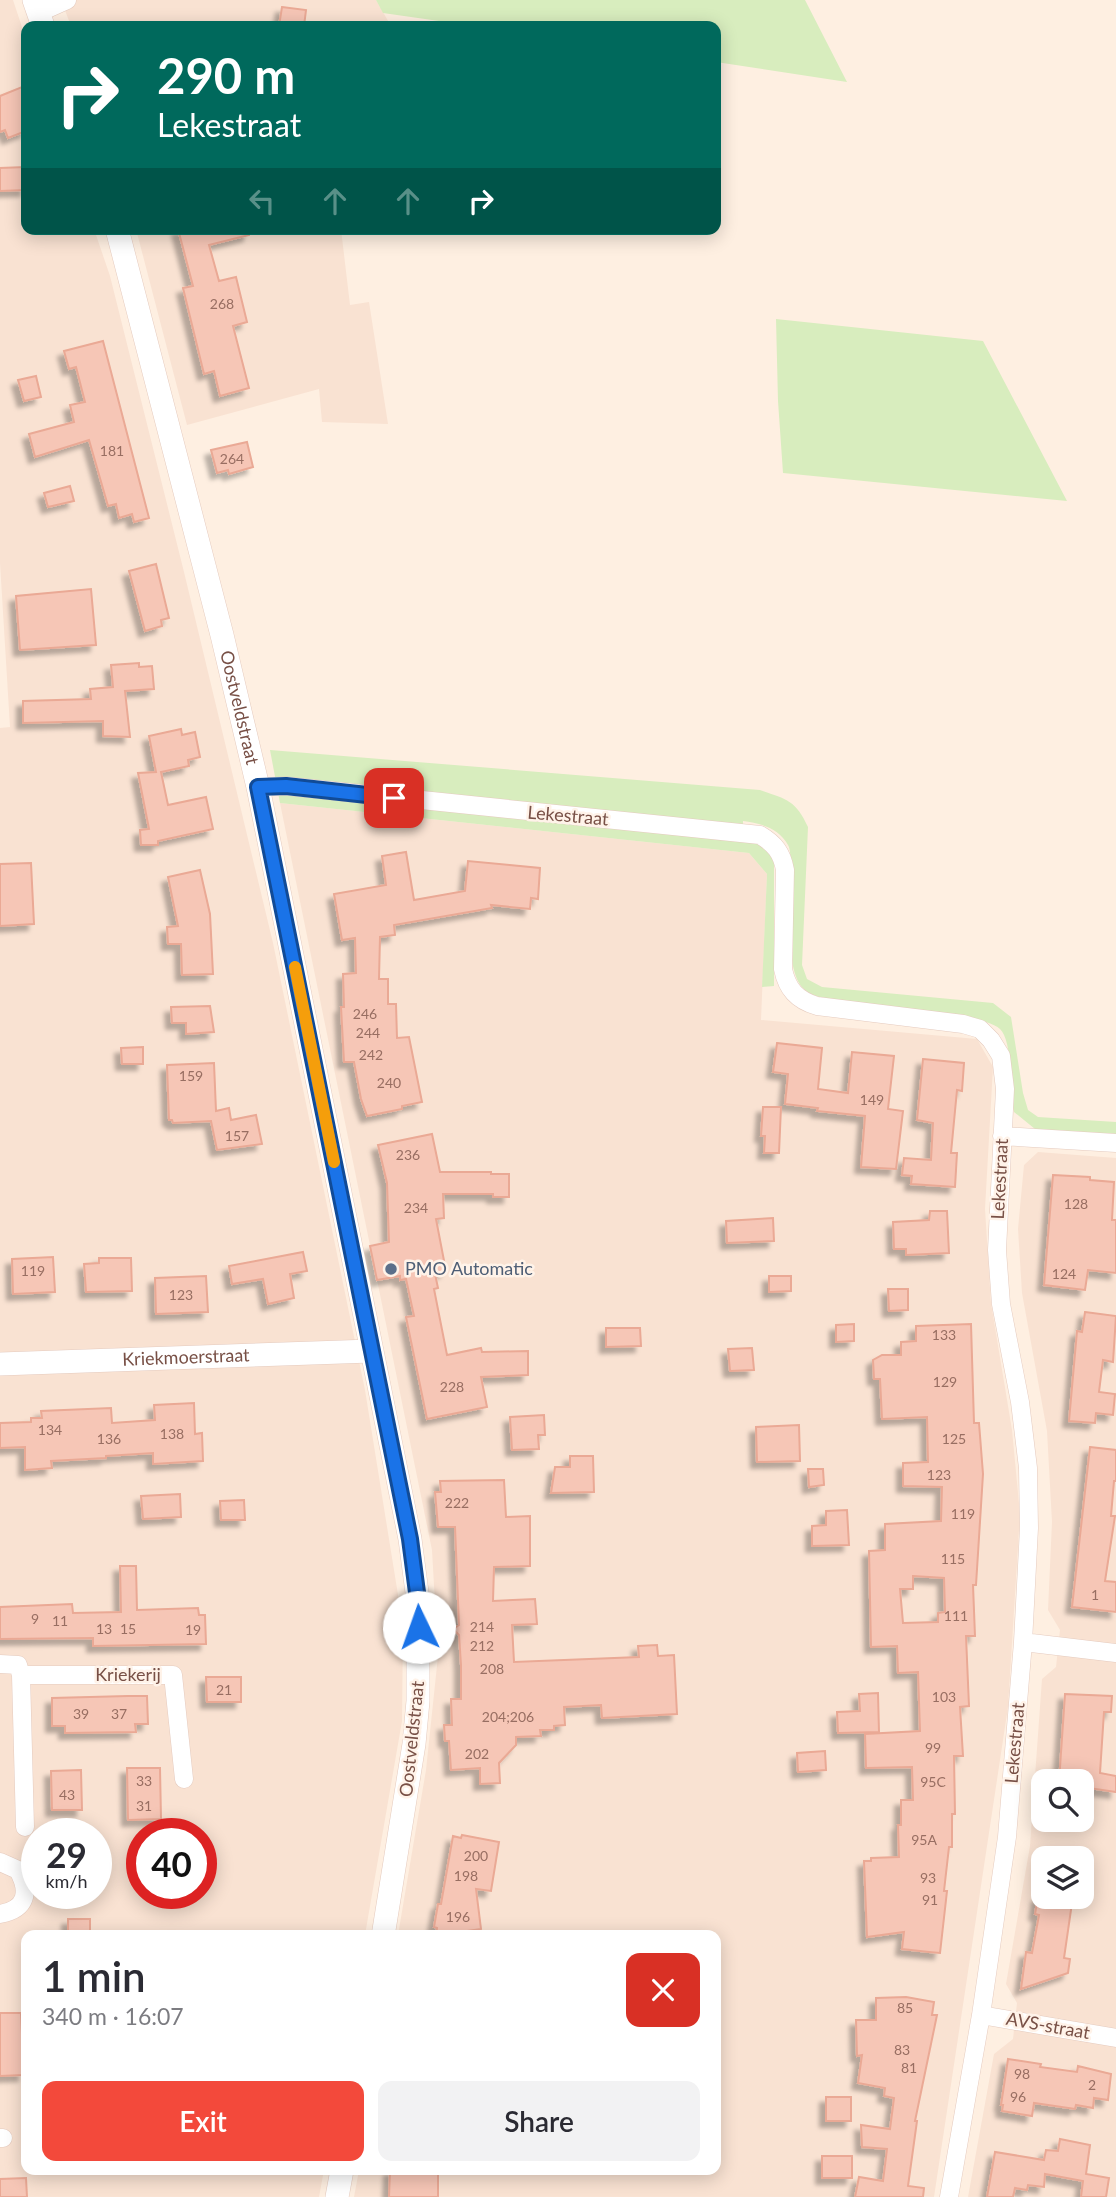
<!DOCTYPE html>
<meta charset="utf-8">
<style>
body{margin:0;font-family:Lato,sans-serif;background:#f2f2f3;color:#2b2b33;height:100vh;display:flex;flex-direction:column;font-size:26px;white-space:nowrap}
*{box-sizing:border-box;margin:0}
p{font-size:23px;color:#7c7c81}
.icon{flex:none;width:38px;height:38px;fill:none;stroke:currentColor;stroke-width:2;stroke-linecap:round;stroke-linejoin:round}
.map{position:relative;flex:1;overflow:hidden}
.drawer{position:absolute;left:21px;top:1930px;width:700px;height:245px;display:flex;flex-direction:column;background:#fff;border-radius:14px;box-shadow:0 4px 18px #0003}
.drawer>*{flex:none}
.top-card{position:absolute;left:21px;top:21px;width:700px;height:214px;border-radius:14px;box-shadow:0 4px 18px #0003;background:#00695c;color:#fff;overflow:hidden}
.fabs{position:absolute;left:1031px;top:1769px;display:grid;gap:14px}
.fabs a{display:grid;place-items:center;width:63px;height:63px;border-radius:14px;background:#fff;box-shadow:0 4px 18px #0003;font-size:35px}
.speed{position:absolute;left:21px;top:1818px;display:flex;gap:14px;font-size:35px;font-weight:700;text-align:center}
.speed>*{display:grid;place-content:center;width:91px;height:91px;border-radius:50%;background:#fff;box-shadow:0 4px 18px #0003;line-height:1}
.speed small{font-size:18px;font-weight:400}
.speed .limit{border:10px solid #d22;background:#fff;color:#111}
.pin{position:absolute;display:grid;place-items:center;width:60px;height:60px;color:#fff;margin:-30px;border-radius:14px;box-shadow:0 4px 10px #0006}
.me{position:absolute;width:77px;margin:-38px;rotate:357deg;stroke-linejoin:round;filter:drop-shadow(0 0 5px #0008)}
.turn{display:flex;align-items:center;gap:24px;height:147px;padding:0 21px;font-size:32px}
.turn .icon{width:91px;height:91px;stroke-width:2.5}
.turn b{display:block;font-size:49px;line-height:60px}
.lanes{display:flex;align-items:center;height:66px;padding:0 21px;background:#0003;justify-content:center;gap:35px;direction:ltr}
.lanes .off{opacity:.35}
.round{display:grid;place-items:center;flex:none;width:74px;height:74px;border-radius:14px;background:#f2f2f3}
.headline{display:flex;align-items:center;justify-content:space-between;height:119px;padding:0 21px}
h1{font-size:42px;font-weight:600;line-height:52px}
.button{display:flex;gap:14px;margin-top:auto;padding:14px 21px}
.button a{flex:1;height:80px;border-radius:14px;background:#f3493b;color:#fff;font-size:28px;font-weight:600;line-height:80px;text-align:center}
.button a+a{background:#f2f2f3;color:#2b2b33}
.map>svg:first-child{display:block}
</style>
<div class="map">
<svg width="1116" height="2197" viewBox="0 0 1116 2197">
<defs>
<filter id="shadow"><feDropShadow dx="-6" dy="6" stdDeviation="2" flood-color="#0004"/></filter>
</defs>
<rect width="100%" height="100%" fill="#feefe1"/>
<path fill="#f9e2d2" fill-rule="evenodd" d="M0,0H13L26,39V229H94L110,276L184,572L273,943L365,1390L403,1626L402,1721L365,1935L26,1936V2170H324L319,2197H0V728L10,727L0,563ZM37,1834H96V1894H37ZM142,1834H201V1894H142Z
M61,0H376L391,26H71Z
M136,229H341L350,305L369,302L388,424L322,422L319,389L187,425Z
M280,803L749,853L767,874L761,1020L977,1039L993,1067L985,1209L991,1303L1012,1430L1020,1514L1008,1707L934,2197H354L359,2170H716V1936L398,1935L426,1770L438,1656L432,1550Z
M1038,1152L1116,1158V2197H968L994,2054L1013,2039L1017,2003L1006,1984L1030,1846L1042,1679L1056,1667L1060,1630L1048,1610L1052,1522L1047,1431L1022,1293L1018,1229L1024,1165ZM1043,1782H1082V1820H1043ZM1043,1858H1082V1897H1043Z"/>
<path fill="#d8edbe" d="M376,0H805L847,82L716,62V26H474L383,13Z
M776,319L983,341L1067,501L783,473L778,401Z
M270,750L760,790C786,799 796,800 808,827L802,965L807,979L822,987L993,1003L1011,1017L1023,1093L1028,1110L1038,1117L1116,1122V1134L1035,1129L1014,1112C1010,1093 1013,1041 1000,1029C982,1012 870,1006 839,1000C827,998 813,998 804,989C782,969 793,896 791,865C790,859 791,850 788,845C779,828 760,823 743,821V837C758,839 766,848 774,861V986L762,987L767,874L749,853L280,803Z"/>
<path fill="#f6c6b6" stroke="#eaa995" stroke-width="2" fill-rule="evenodd" filter="url(#shadow)" d="M282,7L306,10L304,26H279Z
M22,87L26,100V131L8,138L5,130L0,132V96Z
M26,167V190L0,191V168Z
M178,229H249V235L209,245L219,281L236,277L247,322L233,326L249,388L220,396L214,371L204,374L183,288L193,286Z
M103,341L149,518L134,522L132,514L119,518L116,504L108,506L89,440L35,457L29,434L74,422L70,405L85,402L76,367L69,369L64,351Z
M36,376L41,397L24,401L18,380Z
M247,442L253,467L229,474L228,470L217,473L211,450Z
M70,486L74,501L48,507L44,493Z
M156,564L169,618L161,620L162,626L145,631L129,571Z
M91,589L96,645L20,650L16,596Z
M139,663V667L152,666L154,689L125,691L130,737L103,736V721L23,723V701L91,699L90,689L113,687L111,665Z
M181,729L182,735L195,732L200,757L188,760L189,766L161,772L168,805L206,797L213,829L158,841V845H141L140,830L149,829L138,773L156,772L149,736Z
M406,852L414,900L465,891L468,861L540,868L538,899L531,898L530,909L491,905L492,908L394,925L395,935L380,937L379,979H388V1004H396L397,1038L409,1037L422,1102L402,1106V1109L367,1116L361,1099L354,1062H344L341,1007H344L343,974L356,973L355,938L342,940L334,894L386,885L382,856Z
M31,863L34,924L0,926V864Z
M200,870L210,914L213,974L182,975L181,944H168L167,927L178,926L168,877Z
M210,1006L214,1032L186,1034V1023H172L171,1007Z
M777,1043L822,1048L818,1089L848,1093L852,1052L894,1056L888,1109L903,1111L896,1169L861,1167L865,1116L817,1111L818,1108L785,1104L788,1074L773,1072Z
M143,1047V1064H122L121,1048Z
M923,1059L964,1063L962,1091L957,1090L951,1153H957L955,1187L911,1184L912,1176L902,1175L904,1158L931,1160L933,1123L917,1120Z
M214,1063L216,1111L229,1108L231,1120L256,1115L262,1144L217,1150L211,1121L173,1123L172,1120H169L167,1065Z
M763,1107H781L779,1153H764L765,1136H761Z
M432,1134L440,1172H491V1174H509V1197H493V1194H443L444,1218L436,1219L446,1271L435,1274L438,1288L434,1289L447,1355L481,1348L482,1352L528,1351V1375L481,1377L487,1407L427,1419L406,1317L414,1316L406,1279L400,1280V1276L377,1280L370,1246L389,1242L387,1183L378,1145Z
M1053,1175L1090,1177V1180L1114,1182L1112,1220H1116V1273L1088,1270L1085,1290L1044,1285Z
M930,1211H947L949,1253L906,1255V1249H894L893,1222L929,1220Z
M773,1218L774,1241L727,1243L726,1221Z
M303,1252L307,1271L290,1274L294,1298L268,1304L263,1279L232,1284L229,1266Z
M53,1257L55,1292L13,1294L12,1259Z
M99,1258H131L132,1291L86,1292L84,1264L99,1263Z
M206,1276L208,1312L156,1314L155,1278Z
M769,1276H791V1291L769,1292Z
M888,1289H908V1310L889,1311Z
M1085,1312L1116,1316L1113,1362L1103,1360L1099,1392L1115,1394L1113,1415L1096,1413L1095,1423L1069,1421L1077,1331L1082,1332Z
M854,1324V1341L836,1342V1325Z
M971,1324L974,1423H979L983,1474L976,1585H973L975,1636H966L969,1706L960,1707L963,1756H954L955,1814H952V1847H949L944,1891H947L940,1953L929,1952L902,1949L904,1932L867,1937L864,1861H871V1858L899,1857L898,1825H901V1800H913L912,1767L866,1768L865,1734L920,1731L918,1672L898,1673L897,1646L871,1647L869,1551L885,1550V1524L941,1521L942,1487L903,1486V1463L928,1462L927,1417L882,1419L880,1379H874L873,1360L882,1355H901V1342L916,1341V1326ZM913,1576L944,1578L945,1612L938,1613V1622L903,1623L900,1589H913Z
M606,1328H640L641,1346L606,1347Z
M752,1348L754,1370L730,1371L728,1349Z
M194,1403L195,1434L202,1433L203,1461L153,1464V1453L106,1456V1458L51,1461L52,1468L25,1470V1447L0,1448V1423L31,1422V1418H42L41,1411L111,1408L112,1423L155,1420L154,1405Z
M544,1415L545,1435H538L539,1449L512,1450L510,1417Z
M799,1425L800,1461L757,1462L756,1427Z
M1090,1447L1116,1450V1481H1114L1111,1516H1115L1105,1581L1116,1582V1612L1072,1607Z
M570,1456H593L594,1492L551,1493L555,1467H570Z
M808,1469H823L824,1485L809,1487Z
M504,1480L506,1517L530,1516V1566L494,1567L493,1601L535,1599L537,1624L512,1625L514,1662L639,1657L638,1646L657,1645L658,1656L674,1655L677,1714L602,1718L601,1705L564,1707L565,1725L554,1726V1730H540L541,1736L516,1737V1745L499,1763L500,1783L480,1784V1768L451,1770L449,1741H445L444,1725H452L451,1699H461V1665L459,1635L453,1629L459,1625L455,1527H438L435,1492H441L440,1481Z
M180,1494L181,1517L143,1519L141,1496Z
M244,1500L245,1520H221L220,1501Z
M847,1510L849,1545L812,1546V1526L826,1525V1511Z
M120,1566H136L137,1610L198,1608L199,1615H205L206,1644L93,1646V1638L0,1639V1607L72,1604L73,1613L121,1612Z
M206,1677H241V1702H207Z
M878,1693L879,1732L838,1733L837,1712L860,1711L859,1694Z
M1065,1694L1112,1696L1111,1712H1104L1100,1773L1116,1776V1792L1082,1787V1782H1059Z
M128,1696H147L148,1724H135L136,1732L65,1733V1726H52V1698Z
M825,1751L826,1770L798,1772L797,1753Z
M127,1768H160L161,1819L128,1820Z
M81,1770L82,1810H52L51,1771Z
M462,1835L499,1842L491,1891L476,1889L481,1929L468,1931L467,1936H436L437,1928L434,1927L438,1904H441L453,1836L461,1838Z
M1038,1896L1072,1903L1064,1958L1070,1959L1068,1973L1021,1989L1026,1952L1032,1953L1039,1915L1035,1914Z
M68,1919H90V1936H68Z
M906,1997L934,2002L932,2015H937L915,2121H917L908,2186L924,2188L923,2197H855L859,2177L883,2181L887,2149L862,2147L861,2125L890,2129L894,2098L884,2096L885,2088L858,2083L862,2055L857,2056L856,2020H876V1998Z
M0,2013H21L24,2075L0,2076Z
M1008,2059L1041,2064L1040,2067L1077,2072L1078,2066L1111,2074L1108,2100L1094,2098L1093,2108L1076,2105L1075,2109L1034,2103L1032,2116L1002,2111L1003,2105H1001Z
M826,2097H851V2121H826Z
M1060,2139L1090,2145L1086,2174L1109,2178L1106,2197H1081L1083,2181L1045,2174L1044,2187L1028,2185L1027,2190L1015,2188L1013,2197H987L995,2152L1044,2160L1046,2150L1058,2151Z
M822,2156H852V2178H822Z
M390,2170H438V2197H389Z
M26,2178L27,2197H0V2179Z"/>
<g fill="none" stroke-linecap="round" stroke-linejoin="round">
<g stroke="#e5cbbf" stroke-width="19">
<path id="minor" d="M38,13L67,0
M258,787L286,786L760,835C775,844 782,853 785,870L783,969C787,989 797,1000 817,1006L963,1024L980,1029L991,1040L1001,1056L1005,1089L997,1250L1001,1304L1020,1402L1028,1468L1029,1528L1023,1642L1007,1837L981,2015L949,2197
M1002,1136L1116,1143
M1023,1642L1116,1653
M0,1664L18,1665L21,1675L25,1827
M21,1675H173L184,1779
M0,1862L18,1870C30,1892 27,1909 0,1914
M981,2015L1116,2038
M0,2138H3"/>
</g>
<g stroke="#e5cbbf" stroke-width="24">
<g id="tertiary">
<path d="M34,0L43,26"/>
<path id="s1" d="M117,229L222,635L258,787L410,1539L418,1600V1701L414,1744L383,1936"/>
<path id="s2" d="M0,1364L371,1351"/>
<path d="M337,2197L342,2170"/>
</g>
</g>
<use href="#minor" stroke="#fff" stroke-width="18"/>
<use href="#tertiary" stroke="#fff" stroke-width="23"/>
</g>
<g fill="none" stroke-linecap="round" stroke-linejoin="round">
<g stroke="#114b97" stroke-width="18">
<path id="route" d="M394,798L286,786L258,787L410,1539L418,1600L419,1627"/>
</g>
<use href="#route" stroke="#1a73e8" stroke-width="12"/>
<path stroke="#f59e0b" stroke-width="12" d="M295,967L334,1162"/>
</g>
<circle fill="#5c6f8a" stroke="#fff3e9" stroke-width="2.5" cx="391" cy="1269" r="7"/>
<g text-anchor="middle" stroke-width="5" stroke-linejoin="round" paint-order="stroke">
<g font-size="14" fill="#986e62">
<text x="222" y="309">268</text>
<text x="112" y="456">181</text>
<text x="232" y="464">264</text>
<text x="365" y="1019">246</text>
<text x="368" y="1038">244</text>
<text x="371" y="1060">242</text>
<text x="191" y="1081">159</text>
<text x="389" y="1088">240</text>
<text x="872" y="1105">149</text>
<text x="237" y="1141">157</text>
<text x="408" y="1160">236</text>
<text x="1076" y="1209">128</text>
<text x="416" y="1213">234</text>
<text x="33" y="1276">119</text>
<text x="1064" y="1279">124</text>
<text x="181" y="1300">123</text>
<text x="944" y="1340">133</text>
<text x="945" y="1387">129</text>
<text x="452" y="1392">228</text>
<text x="50" y="1435">134</text>
<text x="172" y="1439">138</text>
<text x="109" y="1444">136</text>
<text x="954" y="1444">125</text>
<text x="939" y="1480">123</text>
<text x="457" y="1508">222</text>
<text x="963" y="1519">119</text>
<text x="953" y="1564">115</text>
<text x="1095" y="1600">1</text>
<text x="956" y="1621">111</text>
<text x="35" y="1624">9</text>
<text x="60" y="1626">11</text>
<text x="482" y="1632">214</text>
<text x="104" y="1634">13</text>
<text x="128" y="1634">15</text>
<text x="193" y="1635">19</text>
<text x="482" y="1651">212</text>
<text x="492" y="1674">208</text>
<text x="224" y="1695">21</text>
<text x="944" y="1702">103</text>
<text x="81" y="1719">39</text>
<text x="119" y="1719">37</text>
<text x="508" y="1722">204;206</text>
<text x="933" y="1753">99</text>
<text x="477" y="1759">202</text>
<text x="144" y="1786">33</text>
<text x="933" y="1787">95C</text>
<text x="67" y="1800">43</text>
<text x="144" y="1811">31</text>
<text x="924" y="1845">95A</text>
<text x="476" y="1861">200</text>
<text x="466" y="1881">198</text>
<text x="928" y="1883">93</text>
<text x="930" y="1905">91</text>
<text x="458" y="1922">196</text>
<text x="905" y="2013">85</text>
<text x="902" y="2055">83</text>
<text x="909" y="2073">81</text>
<text x="1022" y="2079">98</text>
<text x="1092" y="2090">2</text>
<text x="1018" y="2102">96</text>
</g>
<g font-size="18" fill="#785046" stroke="#fff3e9">
<text dy="6" stroke="none"><textPath href="#s1" startOffset="494">Oostveldstraat</textPath></text>
<text transform="translate(568 816) rotate(5)" y="6">Lekestraat</text>
<text transform="translate(1000 1179) rotate(-87)" y="6">Lekestraat</text>
<text dy="6" stroke="none"><textPath href="#s2" startOffset="186">Kriekmoerstraat</textPath></text>
<text x="128" y="1681">Kriekerij</text>
<text transform="translate(412 1739) rotate(-84)" y="6">Oostveldstraat</text>
<text transform="translate(1015 1743) rotate(-85)" y="6">Lekestraat</text>
<text transform="translate(1048 2026) rotate(10)" y="6">AVS-straat</text>
</g>
<g font-size="18" fill="#4e5e75" stroke="#fff3e9" text-anchor="start">
<text x="405" y="1275">PMO Automatic</text>
</g>
</g>
</svg>
<div class="fabs">
<a><svg class="icon" aria-label="search" viewBox="0 0 24 24"><circle cx="10" cy="10" r="6"/><path d="M15 15l6 6"/></svg></a>
<a><svg class="icon" aria-label="layers" viewBox="0 0 24 24"><path d="M12 4l9 5-9 5-9-5zM3 14l9 5 9-5"/></svg></a>
</div>
<div class="speed"><div>29<small>km/h</small></div><div class="limit">40</div></div>
<div class="pin" style="left:394px;top:798px;background:#d93025"><svg class="icon" aria-label="arrive" viewBox="0 0 24 24"><path d="M6 21V4h12l-3 4 3 4H6"/></svg></div>
<svg class="me" style="left:419px;top:1627px" viewBox="-20 -20 40 40"><circle r="19" fill="#fff"/><path d="M0-13L10 11 0 6-10 11z" fill="#1a73e8"/></svg>
<div class="top-card">
<div class="turn"><svg class="icon" aria-label="right" viewBox="0 0 24 24"><path d="M7 20v-9h11M14 6l5 5-5 5"/></svg><div><b>290 m</b>Lekestraat</div></div>
<div class="lanes"><svg class="icon off" aria-label="left" viewBox="0 0 24 24"><path d="M17 20v-9H6M10 6l-5 5 5 5"/></svg><svg class="icon off" aria-label="ahead" viewBox="0 0 24 24"><path d="M12 20V5M6 11l6-6 6 6"/></svg><svg class="icon off" aria-label="ahead" viewBox="0 0 24 24"><path d="M12 20V5M6 11l6-6 6 6"/></svg><svg class="icon" aria-label="right" viewBox="0 0 24 24"><path d="M7 20v-9h11M14 6l5 5-5 5"/></svg></div>
</div>
<section class="drawer">
<div class="headline"><div><h1>1 min</h1><p>340 m · 16:07</p></div><a class="round" style="background:#d93025;color:#fff"><svg class="icon" aria-label="close" viewBox="0 0 24 24"><path d="M6 6l12 12M18 6L6 18"/></svg></a></div>
<div class="button"><a>Exit</a><a>Share</a></div>
</section>
</div>
